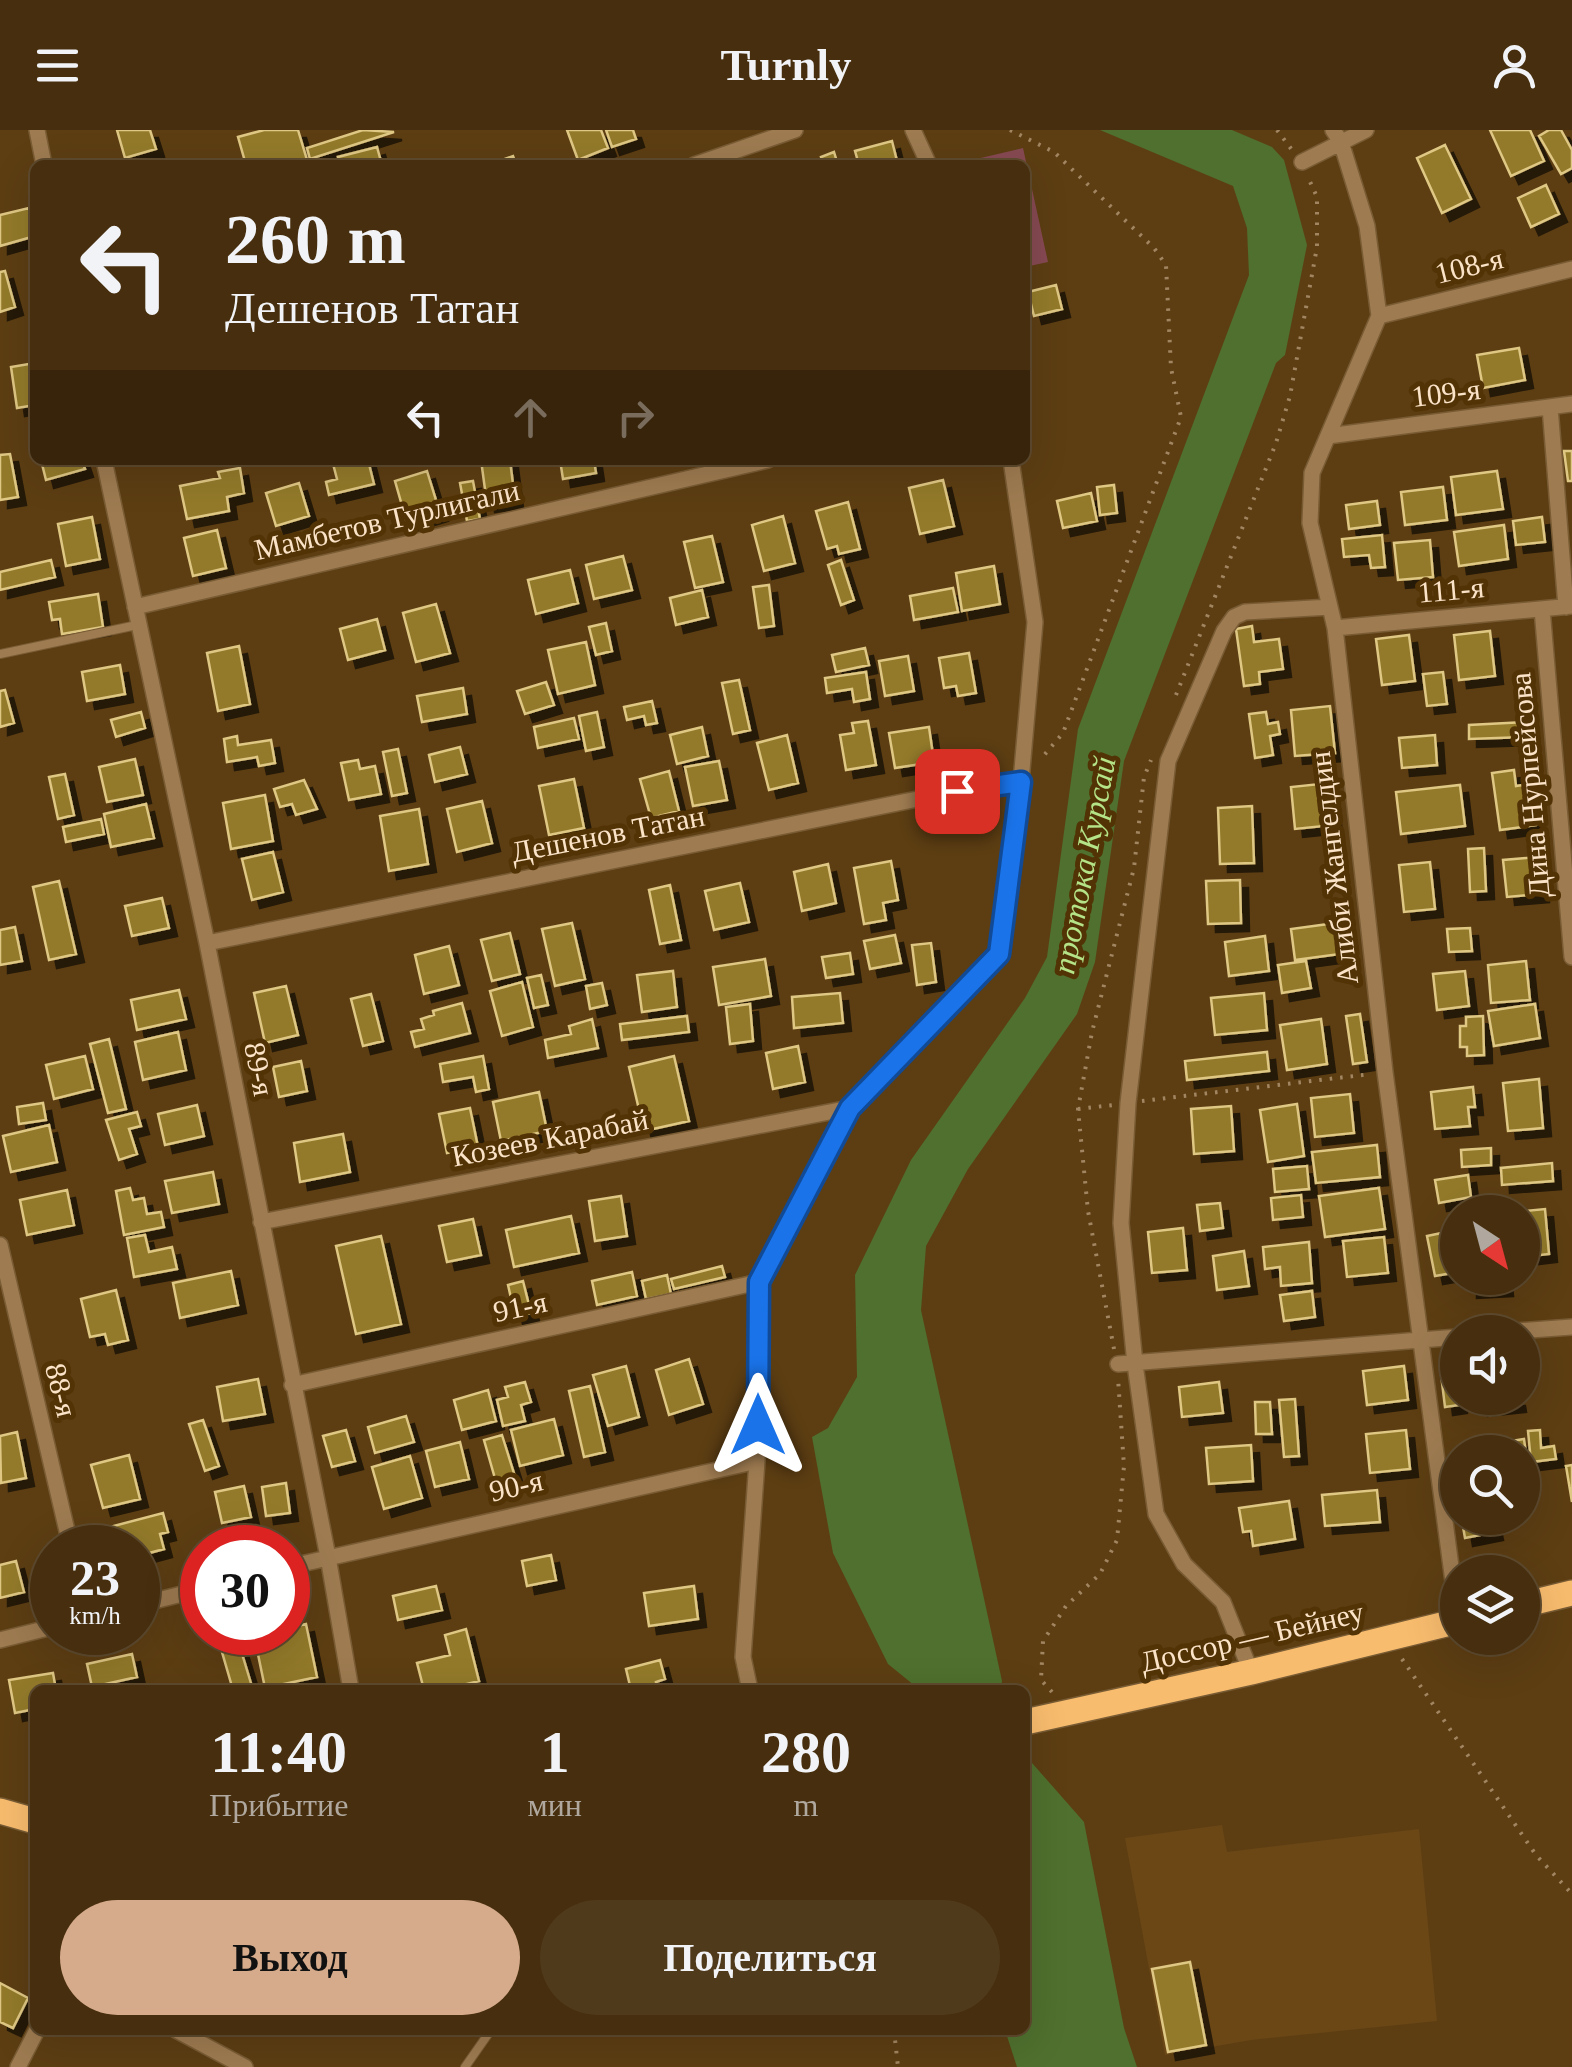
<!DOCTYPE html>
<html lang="ru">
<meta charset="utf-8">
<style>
body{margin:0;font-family:Georgia,serif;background:#503a1c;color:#f1f3f6;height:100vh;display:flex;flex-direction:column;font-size:38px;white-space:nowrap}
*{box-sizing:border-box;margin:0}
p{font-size:32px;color:#b0a89e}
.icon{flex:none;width:55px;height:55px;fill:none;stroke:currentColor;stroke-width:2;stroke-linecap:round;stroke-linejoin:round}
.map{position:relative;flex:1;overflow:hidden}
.sheet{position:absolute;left:30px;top:1555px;width:1000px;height:350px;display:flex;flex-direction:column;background:#462e0e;border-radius:15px;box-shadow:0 10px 40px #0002,0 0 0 2px #5e4a2e}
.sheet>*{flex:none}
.top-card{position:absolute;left:30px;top:30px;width:1000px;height:305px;border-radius:15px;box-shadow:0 10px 40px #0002,0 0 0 2px #5e4a2e;background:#462e0e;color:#f1f3f6;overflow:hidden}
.needle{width:65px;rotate:144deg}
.fabs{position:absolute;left:1440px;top:1065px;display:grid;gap:20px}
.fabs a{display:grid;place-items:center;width:100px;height:100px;border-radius:50%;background:#462e0e;box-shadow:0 10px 40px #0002,0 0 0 2px #5e4a2e;font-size:50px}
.speed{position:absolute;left:30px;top:1395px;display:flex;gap:20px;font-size:50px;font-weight:700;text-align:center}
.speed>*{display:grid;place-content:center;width:130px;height:130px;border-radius:50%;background:#462e0e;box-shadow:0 10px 40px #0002,0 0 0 2px #5e4a2e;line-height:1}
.speed small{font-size:25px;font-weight:400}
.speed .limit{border:15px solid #d22;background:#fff;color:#111}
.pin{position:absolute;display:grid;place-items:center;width:85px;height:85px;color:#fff;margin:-42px;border-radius:20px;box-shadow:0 5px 15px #0006}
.me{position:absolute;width:110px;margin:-55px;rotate:0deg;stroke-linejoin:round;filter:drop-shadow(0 0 8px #0008)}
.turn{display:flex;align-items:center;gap:35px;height:210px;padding:0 30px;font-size:45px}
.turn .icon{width:130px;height:130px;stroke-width:2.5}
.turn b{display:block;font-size:70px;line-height:85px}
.lanes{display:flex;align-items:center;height:95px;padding:0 30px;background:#0003;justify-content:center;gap:50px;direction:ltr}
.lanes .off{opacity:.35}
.eta{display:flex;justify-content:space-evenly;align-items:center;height:170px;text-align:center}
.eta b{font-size:60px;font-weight:700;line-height:70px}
.action{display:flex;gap:20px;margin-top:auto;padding:20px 30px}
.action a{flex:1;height:115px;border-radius:60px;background:#d6ab8b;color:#111;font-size:40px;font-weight:700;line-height:115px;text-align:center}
.action a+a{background:#503a1c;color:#f1f3f6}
header{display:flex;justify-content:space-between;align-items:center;height:130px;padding:0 30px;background:#462e0e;font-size:45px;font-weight:700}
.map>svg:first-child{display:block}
</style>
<header><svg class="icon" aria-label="menu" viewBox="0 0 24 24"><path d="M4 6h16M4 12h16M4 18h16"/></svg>Turnly<svg class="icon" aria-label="person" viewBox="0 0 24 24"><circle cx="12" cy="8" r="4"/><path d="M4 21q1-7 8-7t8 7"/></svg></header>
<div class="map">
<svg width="1572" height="1937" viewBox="0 0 1572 1937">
<defs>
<filter id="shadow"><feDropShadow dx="8" dy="8" stdDeviation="0" flood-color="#0009"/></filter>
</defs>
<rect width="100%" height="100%" fill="#5d3e13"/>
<path fill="#6b4716" d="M1222,1695L1227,1722L1419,1699L1437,1891L1251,1910L1165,1925L1125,1708Z"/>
<path fill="#864952" d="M1023,18L1048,132L1025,137V35H969L968,31Z"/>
<path fill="#4f702e" d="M1100,0H1232L1272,17L1284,30L1307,115L1285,225L1276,233L1124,631L1095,832L1077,884L968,1039L926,1116L921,1180L1002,1551L1000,1560H920L888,1534L833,1423L812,1307L828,1298L857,1247L855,1145L911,1030L1025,868L1047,827L1078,599L1249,145L1247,98L1233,56Z
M1025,1625L1084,1692L1124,1898L1137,1937H1017L1005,1900H1025Z"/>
<path fill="#937a2b" stroke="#dfc784" stroke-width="2.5" filter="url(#shadow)" d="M117,0H150L156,19L125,28Z
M264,0H298L307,30L290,35H246L238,7Z
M363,0L394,2L310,29L307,18Z
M567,0H601L608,18L578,30Z
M606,0H633L636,9L612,17Z
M1490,0H1530L1544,31L1511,46Z
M1549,0H1561L1572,20V38L1561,44L1539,6Z
M892,11L898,35H859L855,21Z
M1445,15L1471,69L1442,83L1417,28Z
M377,17L382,35H340L338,27Z
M834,22L838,35H824L821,27Z
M513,26L516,35H488Z
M1546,55L1559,84L1531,97L1518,68Z
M29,78L35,106L0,116V85Z
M5,141L15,177L0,182V142Z
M1056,155L1062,179L1034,186L1028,162Z
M1519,218L1525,250L1483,258L1477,225Z
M35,233V275L17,278L11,237Z
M1564,321H1572V351H1568Z
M10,324L18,367L0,370V325Z
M41,330H82L85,339L46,350Z
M332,330H368L374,354L329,365L326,352L337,349Z
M481,330H510L515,370L487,374Z
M560,330H594L596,343L563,349Z
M240,338L244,363L227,367L229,381L187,389L180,356L220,348L218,342Z
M427,341L440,383L407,393L395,351Z
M1497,341L1503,379L1456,385L1451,347Z
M943,350L954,396L920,404L909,358Z
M473,351L480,389L467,391L460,353Z
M299,353L309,386L276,396L266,363Z
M1114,355L1117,383L1100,385L1097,357Z
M1443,357L1447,390L1405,395L1401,362Z
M1091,363L1097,391L1063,398L1057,371Z
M1377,371L1380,395L1349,399L1346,375Z
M848,372L860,419L839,424L837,416L827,419L816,381Z
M783,386L795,433L764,441L752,395Z
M92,387L100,429L66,436L58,394Z
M1542,387L1545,412L1516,415L1513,391Z
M1504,395L1508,429L1459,436L1454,402Z
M217,400L226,438L193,446L184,408Z
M1382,405L1385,437L1371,438L1369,425L1344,427L1342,409Z
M712,406L723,452L695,458L684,412Z
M1430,410L1433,447L1398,450L1394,413Z
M623,426L632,460L594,469L586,435Z
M51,430L55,447L0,460V442Z
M841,430L854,470L841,475L828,435Z
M994,436L1000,474L962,481L956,443Z
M570,440L578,473L536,484L528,450Z
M769,455L774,496L759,498L753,457Z
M953,458L958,482L914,490L910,466Z
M702,460L708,487L676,495L670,468Z
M98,464L103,497L62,504L60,489L52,490L49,472Z
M436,474L450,523L416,532L403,483Z
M377,489L385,520L348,530L340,499Z
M606,493L612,521L596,525L589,497Z
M1252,496L1254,512L1279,509L1283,539L1259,542L1260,554L1244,556L1236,499Z
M1490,501L1495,546L1459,550L1454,505Z
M1409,505L1415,551L1382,555L1376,509Z
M586,512L595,555L558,564L548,520Z
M239,516L250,574L218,581L207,523Z
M865,518L869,535L836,542L832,525Z
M969,523L976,563L958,566L956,556L944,558L939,528Z
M908,526L914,561L885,566L879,531Z
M120,535L125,564L87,571L82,542Z
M866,542L870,569L854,572L852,559L827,563L825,548Z
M1443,542L1447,574L1427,576L1423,544Z
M739,550L750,600L733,604L722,553Z
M546,552L554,575L525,584L517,561Z
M463,558L467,584L422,592L417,566Z
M5,560L14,593L0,597V561Z
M652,571L657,593L646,595L644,586L627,590L624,577Z
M1330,576L1335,623L1295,626L1291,580Z
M141,582L145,598L116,607L111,590Z
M597,582L604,617L586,621L579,586Z
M1266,582L1268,594L1278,592L1280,604L1270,606L1273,625L1255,628L1249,584Z
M574,588L579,609L538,618L534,597Z
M868,591L876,635L846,640L840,605L854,603L852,593Z
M1528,592L1529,607L1469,609V595Z
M702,597L708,626L677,634L670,605Z
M929,597L934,632L895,638L889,603Z
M787,605L798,653L769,660L757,613Z
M1435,605L1437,635L1402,638L1399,608Z
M237,606L238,615L271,610L275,633L259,636L257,627L227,632L224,609Z
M460,617L467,644L435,652L429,625Z
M398,619L407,663L392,666L383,622Z
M135,629L143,665L107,672L99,637Z
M358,630L360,639L375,636L381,664L349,670L341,633Z
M719,631L727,670L693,676L685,637Z
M1514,640L1516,656L1530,654L1536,695L1500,700L1492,643Z
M669,641L679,681L651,688L640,649Z
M65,644L74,685L58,689L49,647Z
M574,649L584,698L549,705L539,656Z
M304,650L317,679L296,685L292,674L280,677L274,659Z
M1329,653L1334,695L1295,699L1291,657Z
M1460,655L1465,696L1401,704L1396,662Z
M265,665L273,711L231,719L223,673Z
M482,671L492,713L457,722L447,679Z
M146,674L154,708L111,717L104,684Z
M1252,676L1254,733L1220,734L1218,678Z
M419,679L428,734L389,741L380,686Z
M101,689L104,704L66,712L63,697Z
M1484,718L1486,761L1470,762L1468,719Z
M273,722L283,762L252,770L242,729Z
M1537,727L1541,764L1507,767L1503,730Z
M891,731L898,770L883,773L886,790L864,794L854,738Z
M1430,732L1435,779L1404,782L1399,735Z
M828,734L836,773L802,781L794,742Z
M1240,750L1241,793L1208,794L1206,751Z
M59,751L76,824L49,830L33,757Z
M740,753L749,792L714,800L705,761Z
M670,755L681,810L660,814L649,760Z
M162,768L169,798L132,806L125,776Z
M572,793L585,849L555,856L542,799Z
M1336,793L1340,824L1295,830L1291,799Z
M15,797L22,831L0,835V800Z
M1470,798L1472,821L1449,822L1447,799Z
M510,803L520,844L492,851L481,810Z
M895,805L901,833L870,839L864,811Z
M1265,806L1269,841L1229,846L1225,812Z
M931,813L936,852L917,855L912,815Z
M449,816L459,855L424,864L415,825Z
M850,823L853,844L826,848L822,827Z
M765,829L771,866L719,875L713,837Z
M1306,831L1311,858L1282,863L1278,835Z
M1526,831L1530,870L1491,873L1488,835Z
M673,841L677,877L642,882L637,845Z
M1465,841L1469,876L1437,880L1433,844Z
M541,845L548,875L534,878L527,848Z
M522,852L533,897L502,906L490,861Z
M602,853L607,875L590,879L586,856Z
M286,856L298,905L265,913L254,863Z
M179,860L186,889L137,900L131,870Z
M840,863L843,893L794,898L792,867Z
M1264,863L1267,900L1215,905L1211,868Z
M371,864L383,911L363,916L351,869Z
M462,873L470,903L415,917L411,902L424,899L421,889L434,885L433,881Z
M750,874L753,911L730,914L726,877Z
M1535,874L1540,908L1494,916L1488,881Z
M1360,884L1367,932L1353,934L1346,886Z
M687,886L689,902L622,910L620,894Z
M1483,886L1484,925L1467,926V917H1460V896H1466V887Z
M592,889L598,918L548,928L545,910L571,904L569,896Z
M1321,889L1327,934L1287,940L1280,895Z
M178,902L186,940L143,950L135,912Z
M109,909L126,979L108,983L90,914Z
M798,916L805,952L773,959L766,923Z
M1267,922L1269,941L1187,950L1185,931Z
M85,926L93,959L54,969L46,935Z
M483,926L489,959L476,962L473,947L443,952L440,934Z
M674,926L689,991L644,1001L629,937Z
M301,931L307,961L279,967L273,937Z
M1539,949L1543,998L1508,1001L1503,953Z
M1473,957L1475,977H1468L1470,996L1435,999L1431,962Z
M539,962L547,1001L501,1011L493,972Z
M1350,964L1354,1003L1315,1007L1311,968Z
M43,973L46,990L19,994L17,977Z
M1297,974L1304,1026L1268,1032L1260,980Z
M197,975L204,1006L165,1015L158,984Z
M1231,976L1234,1021L1194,1024L1191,979Z
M470,978L478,1017L447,1023L439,984Z
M137,982L141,996L129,999L137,1024L119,1030L106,990Z
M49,995L57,1032L11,1042L3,1006Z
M343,1004L350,1042L300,1052L294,1013Z
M1377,1015L1380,1047L1316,1053L1312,1022Z
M1491,1018V1035L1462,1037L1461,1020Z
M1552,1033L1553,1051L1502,1055L1501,1038Z
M1307,1036L1309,1059L1275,1062L1273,1039Z
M213,1042L219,1074L172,1083L165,1051Z
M1468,1045L1471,1067L1439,1073L1435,1050Z
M130,1058L133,1070L144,1068L147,1084L161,1082L164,1097L124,1105L116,1061Z
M1379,1058L1385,1099L1325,1107L1319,1066Z
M67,1060L74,1095L27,1105L20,1070Z
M1301,1065L1303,1087L1273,1090L1271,1068Z
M621,1066L627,1106L595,1111L589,1071Z
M1220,1073L1223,1098L1200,1101L1197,1075Z
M1545,1079L1549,1124L1522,1127V1082H1514Z
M571,1086L579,1123L514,1137L506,1100Z
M473,1089L481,1125L447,1132L439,1096Z
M1183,1098L1187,1140L1152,1143L1148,1102Z
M1451,1101L1458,1142L1435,1146L1427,1106Z
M145,1105L149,1122L172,1117L177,1139L134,1147L127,1108Z
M381,1106L401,1194L356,1204L336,1116Z
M1384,1107L1388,1143L1347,1147L1343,1111Z
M1309,1112L1312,1153L1281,1156L1280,1137L1265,1139L1263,1117Z
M1244,1121L1249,1156L1217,1160L1213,1126Z
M722,1136L725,1147L674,1159L671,1149Z
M231,1141L238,1175L180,1188L173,1153Z
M632,1142L637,1166L597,1175L592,1151Z
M667,1145L671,1164L646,1169L642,1151Z
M1469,1148H1504L1505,1158L1469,1160Z
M523,1151L531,1183L515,1186L508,1155Z
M116,1160L128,1210L108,1215L105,1204L90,1207L81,1169Z
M1312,1161L1315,1187L1284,1191L1280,1165Z
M689,1229L703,1274L669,1285L656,1240Z
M1449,1234L1452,1256H1457L1459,1275L1445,1277L1440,1236Z
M626,1236L639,1287L608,1296L593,1245Z
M1404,1236L1408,1270L1367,1275L1363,1241Z
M258,1249L265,1284L223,1291L217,1257Z
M525,1252L531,1272L521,1275L525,1291L503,1296L497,1270L508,1267L505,1257Z
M1219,1252L1223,1283L1182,1287L1179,1257Z
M590,1256L605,1322L584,1327L569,1261Z
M488,1260L496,1291L462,1300L454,1270Z
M1479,1268H1517L1518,1274L1480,1278Z
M1295,1269L1299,1326L1284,1327L1279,1270Z
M1255,1272H1270L1272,1304H1256Z
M406,1286L414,1312L375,1323L368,1297Z
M554,1289L563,1325L520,1336L511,1300Z
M203,1290L219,1336L205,1341L189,1294Z
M346,1300L355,1331L332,1337L323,1306Z
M1406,1300L1410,1339L1370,1343L1366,1304Z
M1540,1300L1541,1318L1554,1316L1556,1329L1531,1332L1528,1301Z
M17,1302L26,1348L1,1353L0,1306Z
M502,1305L517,1353L498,1359L484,1310Z
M1524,1309L1527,1331L1522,1332V1322H1506L1505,1312Z
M460,1312L469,1349L435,1357L426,1321Z
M1251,1315L1253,1351L1209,1354L1206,1318Z
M129,1325L140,1369L103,1378L91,1335Z
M410,1326L422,1368L384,1379L372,1337Z
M1572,1335V1372L1566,1336Z
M286,1353L290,1383L266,1386L262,1357Z
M244,1356L251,1387L222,1393L215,1362Z
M1377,1360L1380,1392L1325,1396L1322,1365Z
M1289,1371L1295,1409L1253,1416L1251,1401L1243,1402L1239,1378Z
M163,1383L168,1402L160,1404L164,1419L138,1426V1418H111L106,1398Z
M1480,1388H1492L1495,1402L1465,1408L1462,1391Z
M551,1425L556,1450L527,1456L522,1431Z
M16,1431L24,1462L0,1468V1435Z
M436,1456L442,1480L398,1490L393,1466Z
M694,1456L698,1489L649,1496L644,1463Z
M306,1494L317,1547L265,1558L254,1505L288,1502V1498Z
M466,1499L479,1551L443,1560H424L417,1533L450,1525L445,1505Z
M240,1517L253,1560H233L222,1522Z
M132,1524L137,1547L92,1557L87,1534Z
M660,1530L665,1549L656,1552L658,1560H631L626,1539Z
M53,1543L56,1560H35V1579L15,1583L9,1550Z
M1190,1832L1206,1915L1168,1922L1152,1839Z
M0,1853L28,1868L13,1898L0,1892Z"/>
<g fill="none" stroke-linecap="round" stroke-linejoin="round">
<g stroke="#795c34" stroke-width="10">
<path id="service" d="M0,524L137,495
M465,1937L491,1900"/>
</g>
<g stroke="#795c34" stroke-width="18">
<path id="minor" d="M37,0L44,35
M913,0L929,35
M1333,0L1341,12L1367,96L1379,186L1312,343L1310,393L1335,498L1385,942L1458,1489
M1302,32L1366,0
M694,35L795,0
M1379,186L1572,139
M1550,277L1566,477
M1328,306L1572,274
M104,330L207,813L328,1427L351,1560
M135,477L768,330
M1542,479L1572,827
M1335,498L1572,476
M207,813L957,661L1021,651
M261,1092L850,978
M0,1115L71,1418
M1504,1202L1572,1197
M1118,1234L1458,1207
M292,1255L759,1152
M288,1437L757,1331
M138,1475L202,1459
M0,1510L52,1497
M1251,1542L1223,1472L1184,1434L1156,1384L1135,1234L1121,1093L1128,973L1168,631L1224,501L1234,487L1245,482L1330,477
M750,1560L743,1527L757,1331L759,1152L850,978L999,824L1021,651L1035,492L1011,330
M176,1900L245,1937
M18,1937L37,1900"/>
</g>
<g stroke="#795c34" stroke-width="28">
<path id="trunk" d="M1522,1475L1572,1463
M1025,1592L1251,1542L1458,1491
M0,1681L35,1691"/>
</g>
<path stroke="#a28662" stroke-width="4" stroke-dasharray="2.5 8" stroke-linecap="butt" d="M1010,0L1054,22L1154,118L1166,135L1171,238L1181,287L1063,603L1040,630
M1277,0L1292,20
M1176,565L1276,313L1290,266L1317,117V67L1307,45
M1142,971L1371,944
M1078,979L1113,975
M1114,1219L1088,1081L1078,979L1092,902L1134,738L1144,647L1151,630
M1402,1529L1536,1725L1572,1764
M1052,1562L1041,1550L1043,1511L1066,1476L1100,1444L1117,1410L1124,1336L1118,1248
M894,1900L898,1937"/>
<use href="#service" stroke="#9e7b51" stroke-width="8"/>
<use href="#minor" stroke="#9e7b51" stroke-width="15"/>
<use href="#trunk" stroke="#f8bc6e" stroke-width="25"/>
</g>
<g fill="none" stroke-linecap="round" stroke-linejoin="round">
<g stroke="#114b97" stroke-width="25">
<path id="route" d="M758,1295L759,1152L850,978L999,824L1021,652L957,661"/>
</g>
<use href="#route" stroke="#1a73e8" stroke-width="18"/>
</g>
<g text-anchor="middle" stroke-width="10" stroke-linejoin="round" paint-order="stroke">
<g font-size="30" fill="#fbe3c8" stroke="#523305">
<text transform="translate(1469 136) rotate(-14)" y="10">108-я</text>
<text transform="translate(1446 263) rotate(-7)" y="10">109-я</text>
<text transform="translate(387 390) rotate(-13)" y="10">Мамбетов Турлигали</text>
<text transform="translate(1451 460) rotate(-5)" y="10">111-я</text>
<text transform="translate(1530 655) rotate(-95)" y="10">Дина Нурпейсова</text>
<text transform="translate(608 704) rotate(-11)" y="10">Дешенов Татан</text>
<text transform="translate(1334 738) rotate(-97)" y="10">Алиби Жангелдин</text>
<text transform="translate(259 939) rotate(79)" y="10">89-я</text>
<text transform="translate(550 1008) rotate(-11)" y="10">Козеев Карабай</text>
<text transform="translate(520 1177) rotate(-12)" y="10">91-я</text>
<text transform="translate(61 1260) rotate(76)" y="10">88-я</text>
<text transform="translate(516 1356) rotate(-13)" y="10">90-я</text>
<text transform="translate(1252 1507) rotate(-13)" y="10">Доссор — Бейнеу</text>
</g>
<g font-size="32" font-style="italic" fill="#b4e487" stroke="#523305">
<text transform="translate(1084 735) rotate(-79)" y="11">протока Курсай</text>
</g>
</g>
</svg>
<div class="fabs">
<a><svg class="needle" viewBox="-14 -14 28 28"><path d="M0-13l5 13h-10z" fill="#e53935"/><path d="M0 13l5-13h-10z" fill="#b0a89e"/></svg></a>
<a><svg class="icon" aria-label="sound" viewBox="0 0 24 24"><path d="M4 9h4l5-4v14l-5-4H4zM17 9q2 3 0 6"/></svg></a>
<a><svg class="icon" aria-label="search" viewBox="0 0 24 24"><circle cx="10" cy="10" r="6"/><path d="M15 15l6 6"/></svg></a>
<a><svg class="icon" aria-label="layers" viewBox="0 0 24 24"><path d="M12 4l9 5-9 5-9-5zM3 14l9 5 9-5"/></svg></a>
</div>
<div class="speed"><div>23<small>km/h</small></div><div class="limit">30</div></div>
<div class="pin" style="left:957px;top:661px;background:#d93025"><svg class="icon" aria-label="arrive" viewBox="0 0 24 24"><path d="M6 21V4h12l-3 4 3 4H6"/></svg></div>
<svg class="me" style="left:758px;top:1295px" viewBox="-20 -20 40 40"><path d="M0-17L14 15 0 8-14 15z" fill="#1a73e8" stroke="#fff" stroke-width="4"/></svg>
<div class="top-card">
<div class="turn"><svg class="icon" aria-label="left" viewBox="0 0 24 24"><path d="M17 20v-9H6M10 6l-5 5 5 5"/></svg><div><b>260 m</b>Дешенов Татан</div></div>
<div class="lanes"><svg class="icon" aria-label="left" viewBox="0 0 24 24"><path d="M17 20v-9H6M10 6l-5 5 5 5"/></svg><svg class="icon off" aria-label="ahead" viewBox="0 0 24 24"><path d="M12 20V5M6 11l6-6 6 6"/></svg><svg class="icon off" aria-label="right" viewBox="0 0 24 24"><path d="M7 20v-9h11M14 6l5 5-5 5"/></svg></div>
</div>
<section class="sheet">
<div class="eta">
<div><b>11:40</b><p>Прибытие</p></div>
<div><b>1</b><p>мин</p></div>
<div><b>280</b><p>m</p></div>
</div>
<div class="action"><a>Выход</a><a>Поделиться</a></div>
</section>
</div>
